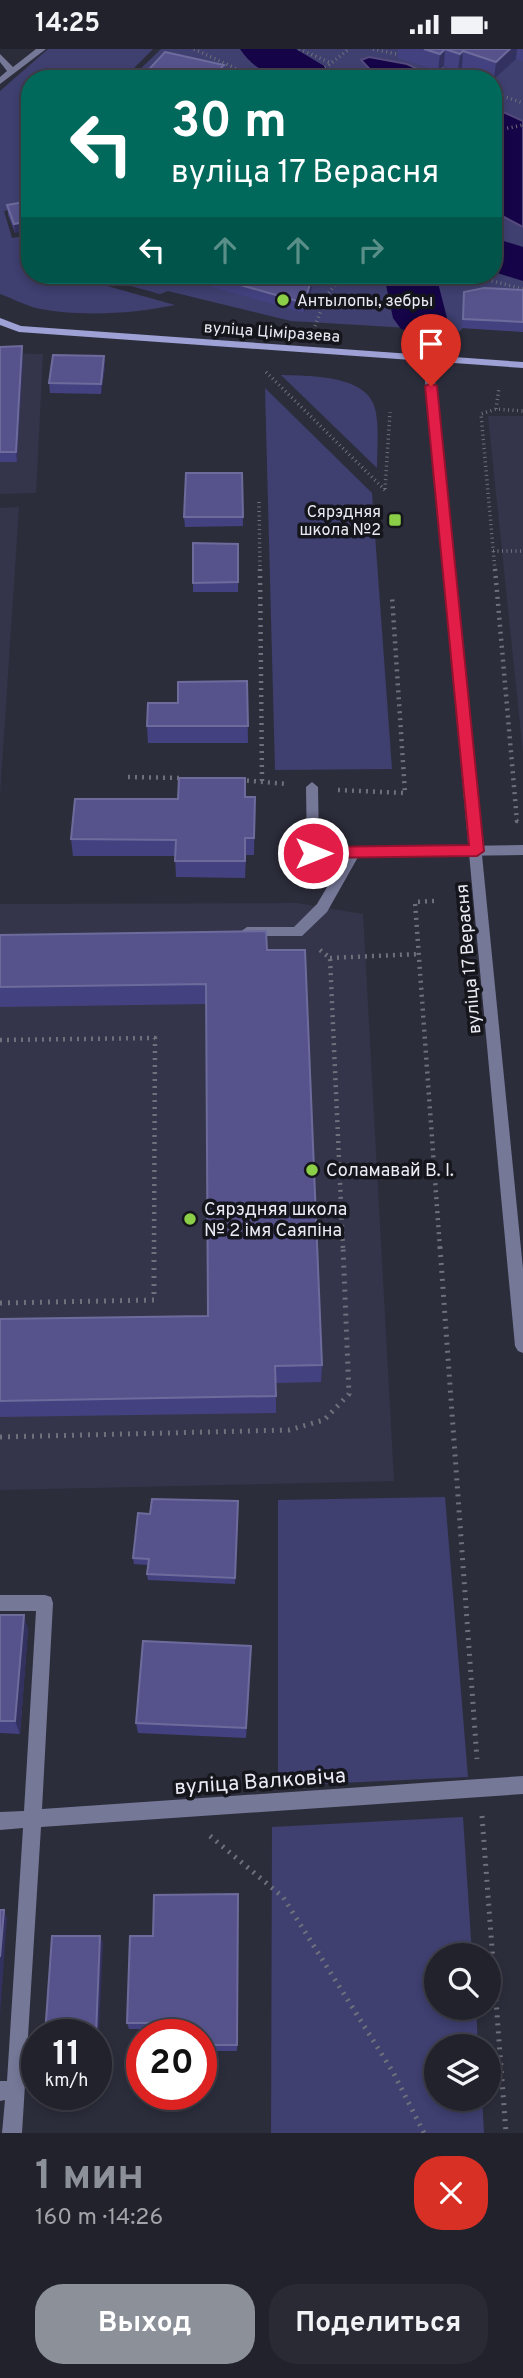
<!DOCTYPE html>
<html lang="ru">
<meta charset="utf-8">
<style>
body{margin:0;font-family:Overpass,sans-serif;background:#292a34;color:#f1f3f6;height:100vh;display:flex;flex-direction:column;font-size:26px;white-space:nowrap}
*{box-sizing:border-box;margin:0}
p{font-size:23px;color:#a2a4a9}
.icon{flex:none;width:38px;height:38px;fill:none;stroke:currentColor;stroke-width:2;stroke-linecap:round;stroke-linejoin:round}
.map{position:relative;height:2084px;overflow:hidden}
.details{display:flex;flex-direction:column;background:#21222c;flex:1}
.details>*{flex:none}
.top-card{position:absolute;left:21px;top:21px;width:481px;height:214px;border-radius:28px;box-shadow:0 4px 10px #0003,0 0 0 2px #3e3f48;background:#00695c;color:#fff;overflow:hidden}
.tools{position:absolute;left:424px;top:1894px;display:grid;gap:14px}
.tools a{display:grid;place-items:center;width:77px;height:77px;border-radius:50%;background:#21222c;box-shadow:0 4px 10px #0003,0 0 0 2px #3e3f48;font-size:35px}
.speed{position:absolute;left:21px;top:1970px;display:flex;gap:14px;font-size:35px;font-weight:700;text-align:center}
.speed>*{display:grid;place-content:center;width:91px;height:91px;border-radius:50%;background:#21222c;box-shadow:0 4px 10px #0003,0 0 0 2px #3e3f48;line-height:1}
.speed small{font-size:18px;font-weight:400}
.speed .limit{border:10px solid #d22;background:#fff;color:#111}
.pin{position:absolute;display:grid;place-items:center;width:60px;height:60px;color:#fff;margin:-72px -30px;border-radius:50% 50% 50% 0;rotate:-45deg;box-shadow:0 0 7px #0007}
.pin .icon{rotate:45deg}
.me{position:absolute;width:77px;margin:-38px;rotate:90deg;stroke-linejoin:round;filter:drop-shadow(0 0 5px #0008)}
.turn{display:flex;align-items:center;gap:24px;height:147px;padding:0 35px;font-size:32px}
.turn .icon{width:91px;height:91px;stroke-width:2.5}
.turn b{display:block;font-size:49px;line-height:60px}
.lanes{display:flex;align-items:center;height:66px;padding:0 35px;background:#0003;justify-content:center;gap:35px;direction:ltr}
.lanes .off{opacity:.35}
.round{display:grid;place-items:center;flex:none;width:74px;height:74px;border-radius:28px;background:#292a34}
.head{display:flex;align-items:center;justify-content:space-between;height:119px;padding:0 35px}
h1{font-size:42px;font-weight:700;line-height:52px;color:#8c9099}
.action{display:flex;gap:14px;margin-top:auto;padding:14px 35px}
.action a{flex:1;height:80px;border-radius:28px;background:#8c9099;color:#fff;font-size:28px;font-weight:700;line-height:80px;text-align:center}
.action a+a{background:#292a34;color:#f1f3f6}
.status{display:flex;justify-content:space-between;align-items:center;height:49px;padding:0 35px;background:#21222c;direction:ltr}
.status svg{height:19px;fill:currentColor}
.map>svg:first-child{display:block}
</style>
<div class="status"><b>14:25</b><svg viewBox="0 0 49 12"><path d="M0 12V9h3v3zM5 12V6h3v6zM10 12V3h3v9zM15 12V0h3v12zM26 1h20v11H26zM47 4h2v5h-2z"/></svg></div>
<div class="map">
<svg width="523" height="2084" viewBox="0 0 523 2084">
<rect width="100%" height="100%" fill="#2c2d3b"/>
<path fill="#34354a" d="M0,304L43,305L36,444L0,445Z
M488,367H523V704Z
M19,458L0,746V459Z
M297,854L363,865L394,1432L0,1441V855Z"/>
<path fill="#3f3f70" d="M48,0H153L123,30H30V130L23,137L30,158L4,162L12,189L30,186V226H68L175,256C132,265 79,268 36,259C24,256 12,249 0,245V42Z
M161,0H523V282L463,279L460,282L291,272L168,242L160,245L90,226H494V30H130Z
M281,326C309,327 371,325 376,364C379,381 377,401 377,419Z
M265,339L372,444L392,720L275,721Z
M445,1448L468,1728L278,1737V1451Z
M463,1768L472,1906H436V1958H476L478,1997H436V2049H482L484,2084H271L272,1778Z"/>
<path fill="#150548" stroke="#554a7c" stroke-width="2" d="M369,8L407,15L439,30H379L361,11Z
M494,59L523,72V178L502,167L494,156Z"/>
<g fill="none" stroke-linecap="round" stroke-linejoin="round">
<path fill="#150548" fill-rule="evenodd" d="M240,0H296L329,20L336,30C298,30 264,36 240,0Z
M494,189L523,198V232L494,223Z
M384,226H436L447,269L439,280L420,285L401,280L393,269Z"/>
<path stroke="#6f707c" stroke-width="3.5" stroke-dasharray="1 3.5" stroke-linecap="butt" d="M194,0L258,30
M299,0L331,14
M373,0L401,6
M442,19L463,30
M241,30L243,21
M311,30L349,0
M494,44L523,54
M494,82L523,76
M470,226L523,240
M315,277L327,246L343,226
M266,323L385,441
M496,360L499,339
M385,440L390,363
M259,453L260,521
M493,502H523
M495,521L481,365L496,360L523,362"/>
<path stroke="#6f707c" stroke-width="4.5" stroke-dasharray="2 5" stroke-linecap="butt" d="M260,520L262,732
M495,520L517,772H522
M128,728L182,729
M240,731L287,735
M338,741L405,744L392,547
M434,852L415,853L440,1200
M320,901L330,909L343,1200
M330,909L419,905
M0,991L155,989L154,1200"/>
<path stroke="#6f707c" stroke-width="5" stroke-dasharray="2 6" stroke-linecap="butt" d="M440,1198L477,1710
M0,1254L154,1251V1198
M0,1388L289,1381L324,1371L349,1345L343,1198
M482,1767L506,2084
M210,1787L283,1848L393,2023L424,2084"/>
<path fill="#767898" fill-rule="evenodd" d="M36,0H46L0,35V28L7,22L0,13V5L13,18Z
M312,733L318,738L319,799L523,796V806L358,808L327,863L302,887H242L240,883L247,878H294L317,855L345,808L313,809L307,804L306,738Z
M0,1546H45L51,1548L53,1554L42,1760L523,1727V1745L41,1778L22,2084H2L5,2051L0,2052V2032H7L23,1779L0,1781V1763L24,1762L36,1562H0Z"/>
<path fill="#767898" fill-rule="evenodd" d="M428,308L433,311L523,1220V1304L518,1302L515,1297L423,311Z"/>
<path fill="#9ea1d5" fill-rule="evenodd" d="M0,269L21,277L523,313V319L19,283L0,276Z"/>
</g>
<path fill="#444180" d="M398,0H523V12L516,10L494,30L462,19L458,22L444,17L438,22L398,9Z
M30,152L15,184L8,166L7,156Z
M197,226H316L304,264L209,237V229Z
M523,241V283L462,279L464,243Z
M22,297L23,307L17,413H0V298Z
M104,307L105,317L101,345L50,344L49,334Z
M242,424L243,477L185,478L184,468Z
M238,495V543H193V534Z
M247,632L248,694H148L147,677L178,654Z
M255,748L254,806H246L245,829L176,828L175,807H73L71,790L178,750Z
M0,886L267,901L322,1316L321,1333L276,1334V1364L0,1368V1270L208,1267L206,955L0,958Z
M238,1452L235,1535L148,1531L147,1525L148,1516L134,1515L133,1509Z
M0,1566L28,1580L20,1685L0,1684Z
M251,1597L246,1689L138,1684L136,1674Z
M238,1845L237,2002H201V1986L152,1980H129L127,1974L153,1887Z"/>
<path fill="#33315f" d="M445,0L444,17L438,22L440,5Z
M510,0H517L516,10L494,30L496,13Z
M463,2L462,19L458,22L460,5Z
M224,16V26L220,30H211Z
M30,172V182L15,184L14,175Z
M313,226H316L304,264V254Z
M22,297L23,307L17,413L16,403Z
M104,307L105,317L101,345V335Z
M24,1566L28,1580L20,1685L15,1672Z
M251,1597V1607L246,1689V1679Z
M4,1861L7,1869L0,1966V1908Z
M100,1887L103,1894L98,2003L96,1998V1986Z"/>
<path fill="#56538c" stroke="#6d6b9c" stroke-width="2" d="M424,0H510L496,13L463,2L460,5L445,0L440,5Z
M165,3L224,16L211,30H140Z
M30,152V172L14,175L7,156Z
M209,226H313L304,254L209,227Z
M484,239L523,241V273L463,270L464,243Z
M22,297L16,403H0V298Z
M53,306L104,307L101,335L49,334Z
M186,424H242L243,468H184Z
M193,494L238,495V533L193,534Z
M247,632L248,677H147L148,654H178V633Z
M179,729H245V748H255L254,789H245V812H175L176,791L71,790L75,750H178Z
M266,882L267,901H305L322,1316L275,1317L276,1347L0,1352V1270L208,1267L206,935L0,938V886Z
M152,1450L238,1452L235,1529L147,1525L149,1510L133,1509L138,1464L150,1465Z
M0,1566H24L15,1672H0Z
M143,1592L251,1597L246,1679L136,1674Z
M238,1845L237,1996H201V1986H151L152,1974H127L130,1887H153L154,1846Z
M0,1861H4L0,1908Z
M52,1887H100L96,1986H45Z"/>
<path fill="#e11d48" stroke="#92132f" stroke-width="2" d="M431,334L437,337L484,802L477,807L313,809L306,804L313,798L469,796L425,337Z"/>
<g fill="#8bce47" stroke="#15161c" stroke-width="2.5">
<circle cx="283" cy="251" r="7"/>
<rect x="388" y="464" width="14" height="14" rx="3.5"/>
<circle cx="312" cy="1121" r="7"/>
<circle cx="190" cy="1170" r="7"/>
</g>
<g text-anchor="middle" stroke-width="7" stroke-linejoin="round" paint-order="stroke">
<g font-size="16" fill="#eaebf4" stroke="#15161c" text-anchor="start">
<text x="297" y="257">Антылопы, зебры</text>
<text x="381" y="468" text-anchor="end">Сярэдняя<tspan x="381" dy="18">школа №2</tspan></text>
</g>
<g font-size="16" fill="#eaebf4" stroke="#15161c">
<text transform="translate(272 282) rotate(4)" y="6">вуліца Ціміразева</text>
</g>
<g font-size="18" fill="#eaebf4" stroke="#15161c">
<text transform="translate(468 910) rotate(-95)" y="6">вуліца 17 Верасня</text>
</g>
<g font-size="18" fill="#eaebf4" stroke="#15161c" text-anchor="start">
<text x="326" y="1127">Соламавай В. І.</text>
<text x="204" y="1166">Сярэдняя школа<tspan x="204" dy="21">№ 2 імя Саяпіна</tspan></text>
</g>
<g font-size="21" fill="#eaebf4" stroke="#15161c">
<text transform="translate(260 1732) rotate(-4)" y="7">вуліца Валковіча</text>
</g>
</g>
</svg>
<div class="tools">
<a><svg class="icon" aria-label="search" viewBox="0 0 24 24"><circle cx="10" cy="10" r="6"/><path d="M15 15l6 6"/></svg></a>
<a><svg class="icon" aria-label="layers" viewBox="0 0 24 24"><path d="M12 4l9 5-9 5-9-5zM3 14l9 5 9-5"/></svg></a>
</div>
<div class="speed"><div>11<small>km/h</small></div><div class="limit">20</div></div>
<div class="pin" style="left:431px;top:337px;background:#d93025"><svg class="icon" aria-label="arrive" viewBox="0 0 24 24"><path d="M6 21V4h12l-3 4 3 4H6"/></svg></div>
<svg class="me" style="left:313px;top:804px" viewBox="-20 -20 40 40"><circle r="17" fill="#e11d48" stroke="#fff" stroke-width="3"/><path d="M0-11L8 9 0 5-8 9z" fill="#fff"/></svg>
<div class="top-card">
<div class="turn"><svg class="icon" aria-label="left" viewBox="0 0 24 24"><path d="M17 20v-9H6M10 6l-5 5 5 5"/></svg><div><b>30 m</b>вуліца 17 Верасня</div></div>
<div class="lanes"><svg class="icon" aria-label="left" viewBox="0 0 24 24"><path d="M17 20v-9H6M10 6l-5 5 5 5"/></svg><svg class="icon off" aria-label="ahead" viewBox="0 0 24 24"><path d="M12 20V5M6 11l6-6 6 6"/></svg><svg class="icon off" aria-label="ahead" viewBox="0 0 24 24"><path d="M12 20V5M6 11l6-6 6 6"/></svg><svg class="icon off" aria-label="right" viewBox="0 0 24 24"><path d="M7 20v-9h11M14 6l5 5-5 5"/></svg></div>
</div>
</div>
<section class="details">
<div class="head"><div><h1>1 мин</h1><p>160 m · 14:26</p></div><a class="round" style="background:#d93025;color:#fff"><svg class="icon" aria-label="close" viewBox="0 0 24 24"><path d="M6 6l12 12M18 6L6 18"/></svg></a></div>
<div class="action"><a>Выход</a><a>Поделиться</a></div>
</section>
